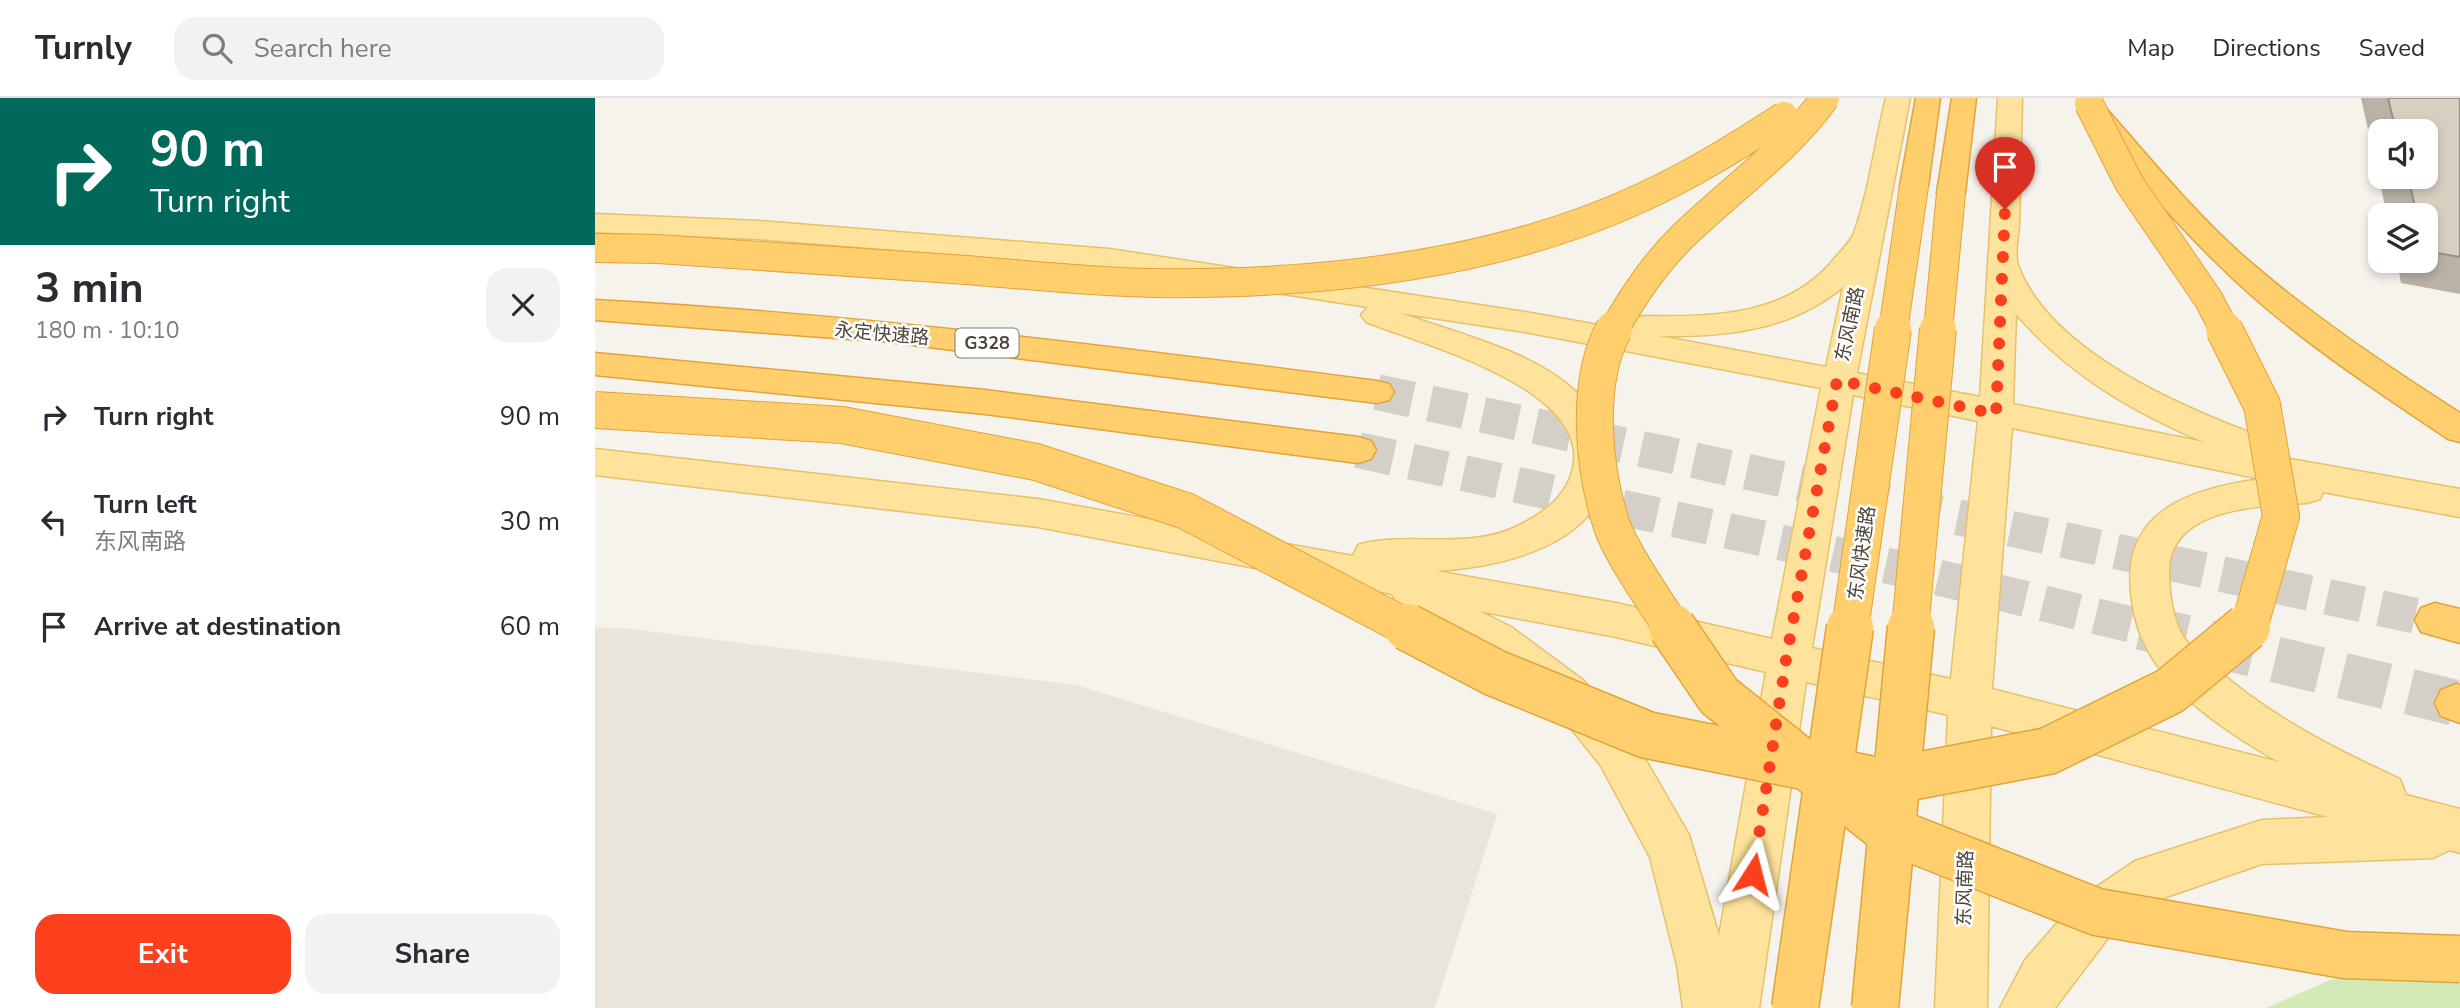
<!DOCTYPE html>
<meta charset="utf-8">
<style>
body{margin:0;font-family:"Nunito Sans","Noto Sans SC",sans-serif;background:#f2f2f3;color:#2b2b33;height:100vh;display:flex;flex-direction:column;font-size:26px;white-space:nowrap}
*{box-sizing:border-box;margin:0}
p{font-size:23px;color:#7c7c81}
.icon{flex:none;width:38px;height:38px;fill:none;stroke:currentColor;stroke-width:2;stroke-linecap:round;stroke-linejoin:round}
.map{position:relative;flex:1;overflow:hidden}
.panel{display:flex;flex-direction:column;background:#fff;width:595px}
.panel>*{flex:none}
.banner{background:#00695c;color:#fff;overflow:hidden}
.tools{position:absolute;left:1773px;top:21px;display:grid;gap:14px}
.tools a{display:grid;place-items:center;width:70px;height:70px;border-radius:14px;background:#fff;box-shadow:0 4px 10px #0003;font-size:35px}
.pin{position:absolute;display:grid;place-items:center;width:60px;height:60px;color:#fff;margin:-72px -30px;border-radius:50% 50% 50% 0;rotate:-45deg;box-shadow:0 0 7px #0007}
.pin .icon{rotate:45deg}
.me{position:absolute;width:77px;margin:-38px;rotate:9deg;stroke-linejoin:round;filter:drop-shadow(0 0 5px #0008)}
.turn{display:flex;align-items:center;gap:24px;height:147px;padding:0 35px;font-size:32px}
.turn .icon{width:91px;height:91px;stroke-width:2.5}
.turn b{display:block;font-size:49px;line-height:60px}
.round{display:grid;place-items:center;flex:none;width:74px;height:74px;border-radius:21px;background:#f2f2f3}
.head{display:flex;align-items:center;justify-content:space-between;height:119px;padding:0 35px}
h1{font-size:42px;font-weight:700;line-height:52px}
.button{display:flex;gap:14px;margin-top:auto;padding:14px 35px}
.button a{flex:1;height:80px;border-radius:21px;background:#fc3f1d;color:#fff;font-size:28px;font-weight:700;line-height:80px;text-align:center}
.button a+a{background:#f2f2f3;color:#2b2b33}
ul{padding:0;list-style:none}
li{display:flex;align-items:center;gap:21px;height:105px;padding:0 35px}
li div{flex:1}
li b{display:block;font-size:26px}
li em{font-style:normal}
header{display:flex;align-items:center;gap:42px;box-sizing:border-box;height:98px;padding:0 35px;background:#fff;border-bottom:2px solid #e1e1e2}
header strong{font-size:33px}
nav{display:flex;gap:38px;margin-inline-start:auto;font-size:24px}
.search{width:490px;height:63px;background:#f2f2f3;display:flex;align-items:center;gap:18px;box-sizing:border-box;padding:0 24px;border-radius:21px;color:#7c7c81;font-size:26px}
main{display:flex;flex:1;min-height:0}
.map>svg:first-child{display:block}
</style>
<header>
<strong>Turnly</strong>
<div class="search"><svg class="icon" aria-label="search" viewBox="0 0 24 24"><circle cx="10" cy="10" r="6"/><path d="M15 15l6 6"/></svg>Search here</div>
<nav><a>Map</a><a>Directions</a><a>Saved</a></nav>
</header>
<main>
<section class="panel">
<div class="banner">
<div class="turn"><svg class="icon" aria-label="right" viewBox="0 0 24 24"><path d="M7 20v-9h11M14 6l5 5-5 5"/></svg><div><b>90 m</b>Turn right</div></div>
</div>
<div class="head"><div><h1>3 min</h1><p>180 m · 10:10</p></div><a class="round"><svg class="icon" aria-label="close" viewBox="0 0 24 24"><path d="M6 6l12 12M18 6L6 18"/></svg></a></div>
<ul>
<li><svg class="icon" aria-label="right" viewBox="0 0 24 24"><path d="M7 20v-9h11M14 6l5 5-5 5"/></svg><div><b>Turn right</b></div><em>90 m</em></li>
<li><svg class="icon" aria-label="left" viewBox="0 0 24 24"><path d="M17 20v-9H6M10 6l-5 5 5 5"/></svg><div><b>Turn left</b><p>东风南路</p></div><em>30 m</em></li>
<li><svg class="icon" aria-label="arrive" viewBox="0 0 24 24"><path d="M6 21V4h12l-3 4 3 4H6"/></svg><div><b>Arrive at destination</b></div><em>60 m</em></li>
</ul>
<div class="button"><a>Exit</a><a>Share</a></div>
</section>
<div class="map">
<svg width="1865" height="910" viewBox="0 0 1865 910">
<rect width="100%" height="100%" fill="#f6f3ec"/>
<path fill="#eae5da" d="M0,529L37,531L481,587L902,716L840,910H0Z"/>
<path fill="#d2eab5" d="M1787,869L1865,883V910H1671L1735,882Z"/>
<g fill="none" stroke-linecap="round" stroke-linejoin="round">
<path stroke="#d4d0c8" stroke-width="36" stroke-dasharray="36 18" stroke-linecap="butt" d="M782,294L1840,522
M763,352L1312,472L1554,531"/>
<path stroke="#d4d0c8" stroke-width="46" stroke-dasharray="46 23" stroke-linecap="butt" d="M1546,529L1861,605"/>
<g stroke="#e6c16a" stroke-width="3">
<path id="primary" d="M1291,0H1315L1262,275L1385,299L1403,0H1427C1426,43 1425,85 1424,128C1423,140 1419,159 1424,170C1458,256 1591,311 1672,341L1677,350L1673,357L1865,391V419L1728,394L1725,401L1712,405C1665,408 1576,409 1574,472C1574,493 1577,516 1586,535C1592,547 1605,556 1615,565C1671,616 1737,650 1805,681L1811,697L1865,711V755L1855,752L1838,760L1667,766L1571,799L1516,836L1460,910H1405L1430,862L1482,802L1540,763L1667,722L1733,719L1396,628L1392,910H1340L1353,617L1211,584L1164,910H1088L1082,867L1055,759L1006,668L958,608L886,553L803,507L797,496L443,429L0,377V351L443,401L758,458L763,447C806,434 864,450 911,433C941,421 971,402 978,370C996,290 826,246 771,224L766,217L773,209L514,169L164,141L0,134V116L164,123L514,151L930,214L1037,233L1033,228L1038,221L1049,218C1119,219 1192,219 1240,160C1246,153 1256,143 1259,135C1274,94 1280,43 1291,0ZM1248,189L1231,269L1064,238C1130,239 1195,233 1248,189ZM805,215L930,234L1226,290L1177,541L1021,505L841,473C885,470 931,462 969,438C1030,399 1025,329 972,286C929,251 858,234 805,215ZM1421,216C1473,276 1536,313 1609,344L1418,306ZM1258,297L1383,323L1356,581L1217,550ZM1417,330L1666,381C1599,390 1527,411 1536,494C1538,519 1546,544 1560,564C1586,604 1643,641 1684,664L1397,591ZM884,513L1021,539L1171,574L1124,838L1094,737L1038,640L988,582L916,529Z"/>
</g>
<g stroke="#e0a43c" stroke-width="3">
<path id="highway" d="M1321,0H1345L1333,88L1329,94H1309L1305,88Z
M1357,0H1381L1370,95L1366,101H1346L1342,95Z
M1500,5L1509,8C1553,58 1596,111 1646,156C1714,216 1789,266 1865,315V344L1853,341C1773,287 1691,234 1623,166C1575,120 1533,69 1491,18L1487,13L1491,8Z
M0,202C262,216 522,249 782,283L794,286L799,294L794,302L782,305L294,244L0,222Z
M0,255L390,292L763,339L776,343L781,352L776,361L763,365L390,316L0,277Z
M1840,505L1865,511V545L1826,534L1820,522L1826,510Z
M1861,586L1865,587V625L1846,618L1840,605L1846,592Z"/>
</g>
<use href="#primary" fill="#ffe39c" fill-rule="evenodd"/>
<use href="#highway" fill="#ffcf6e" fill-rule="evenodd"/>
<g stroke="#e0a43c" stroke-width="30" stroke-linecap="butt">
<path id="highway-bridge-far2" d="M1494,6L1534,85L1614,202L1630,233
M0,150L63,151C166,158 269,165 371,172C433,177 495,184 557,185C721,187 898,169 1048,99C1098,76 1143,48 1189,18
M1018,233C1038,199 1059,166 1088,138C1135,92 1192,53 1230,0
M1298,233L1319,88
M1343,233L1356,95"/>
</g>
<g stroke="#e0a43c" stroke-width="38" stroke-linecap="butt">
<path id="highway-bridge-far1" d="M1019,231C990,284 998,369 1016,425C1024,452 1061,505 1078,531
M1629,231L1667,307L1686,418L1655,526L1650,531
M0,312L247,327L441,364L591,413L815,531
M1255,531L1298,231
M1315,531L1343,231"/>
</g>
<g stroke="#e0a43c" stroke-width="49" stroke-linecap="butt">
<path id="highway-bridge" d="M812,529L900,575L1052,637L1289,684L1453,653L1575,593L1652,529
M1077,529L1124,598L1289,730L1502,814L1750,857L1865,861
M1200,910L1255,529
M1280,910L1316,529"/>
</g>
<use href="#highway-bridge-far2" stroke="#ffcf6e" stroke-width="28"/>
<use href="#highway-bridge-far1" stroke="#ffcf6e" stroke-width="36"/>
<use href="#highway-bridge" stroke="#ffcf6e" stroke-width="46"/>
</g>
<path fill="#bab2a6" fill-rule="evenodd" d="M1766,0H1865V196L1806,185L1802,163H1830V117H1792ZM1785,33H1830V79H1785Z"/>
<path fill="#d8cfc1" stroke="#979187" stroke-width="2" d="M1793,0H1865V159L1831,153L1830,117H1822L1813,79H1830V33H1801Z"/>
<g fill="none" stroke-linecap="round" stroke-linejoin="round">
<path stroke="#fc3f1d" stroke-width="12" stroke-dasharray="0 21.6" d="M1158,776L1191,562L1242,282L1401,316L1410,111"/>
</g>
<g text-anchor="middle" stroke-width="5" stroke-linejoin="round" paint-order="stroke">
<rect fill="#fff" stroke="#817c74" stroke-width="2" x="360.5" y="230.5" width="63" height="29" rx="5"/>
<g font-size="18" font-weight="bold" fill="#4b4439">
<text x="392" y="251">G328</text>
</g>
<g font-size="19" fill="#4b4439" stroke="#fff">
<text transform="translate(1254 226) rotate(-78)" y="7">东风南路</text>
<text transform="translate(287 235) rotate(5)" y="7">永定快速路</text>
<text transform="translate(1266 455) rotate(-82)" y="7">东风快速路</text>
<text transform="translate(1369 790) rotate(-88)" y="7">东风南路</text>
</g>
</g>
</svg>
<div class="tools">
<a><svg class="icon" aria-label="sound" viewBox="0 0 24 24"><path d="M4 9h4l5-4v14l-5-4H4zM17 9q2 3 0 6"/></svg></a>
<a><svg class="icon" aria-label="layers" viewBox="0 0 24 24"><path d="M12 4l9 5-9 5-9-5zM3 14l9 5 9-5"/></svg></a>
</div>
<div class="pin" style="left:1410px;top:111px;background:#d93025"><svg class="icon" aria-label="arrive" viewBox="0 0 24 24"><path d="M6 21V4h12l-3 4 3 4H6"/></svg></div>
<svg class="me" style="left:1158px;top:776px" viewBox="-20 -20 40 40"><path d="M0-17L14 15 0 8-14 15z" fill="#fc3f1d" stroke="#fff" stroke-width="4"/></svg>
</div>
</main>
